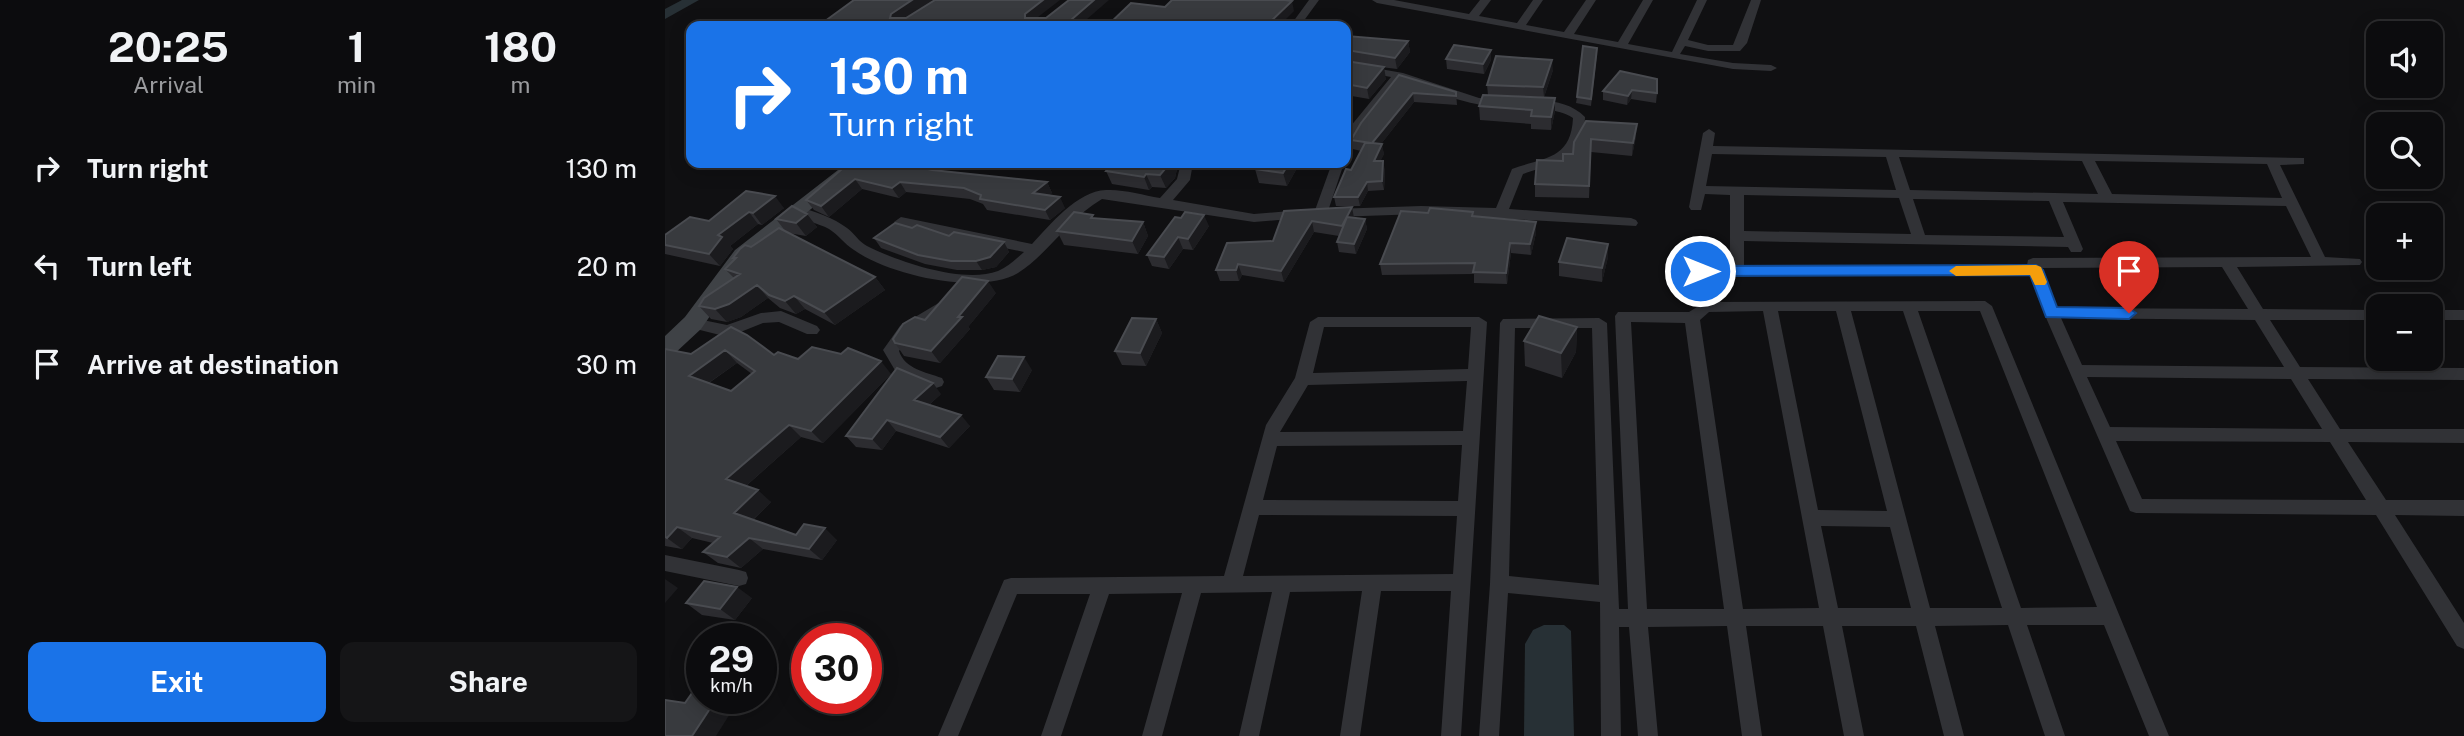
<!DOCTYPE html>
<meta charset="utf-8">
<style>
body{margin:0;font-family:"Public Sans",sans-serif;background:#151517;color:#f1f3f6;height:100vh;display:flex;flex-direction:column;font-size:26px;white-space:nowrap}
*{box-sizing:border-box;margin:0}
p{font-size:23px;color:#9a9b9e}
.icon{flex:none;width:38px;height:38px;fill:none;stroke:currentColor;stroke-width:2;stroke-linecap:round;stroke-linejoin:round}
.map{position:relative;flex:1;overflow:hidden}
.drawer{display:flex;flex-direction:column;background:#0c0c0e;width:665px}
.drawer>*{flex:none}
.banner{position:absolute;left:21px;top:21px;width:665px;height:147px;border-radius:14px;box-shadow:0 4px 18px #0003,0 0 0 2px #2c2c2e;background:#1a73e8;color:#fff;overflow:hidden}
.tools{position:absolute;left:1701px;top:21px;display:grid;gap:14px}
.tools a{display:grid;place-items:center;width:77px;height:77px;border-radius:14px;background:#0c0c0e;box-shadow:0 4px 18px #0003,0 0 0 2px #2c2c2e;font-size:35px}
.speed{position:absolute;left:21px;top:623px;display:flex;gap:14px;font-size:35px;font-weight:700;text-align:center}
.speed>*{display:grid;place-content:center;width:91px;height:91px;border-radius:50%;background:#0c0c0e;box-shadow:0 4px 18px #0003,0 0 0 2px #2c2c2e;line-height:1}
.speed small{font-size:18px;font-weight:400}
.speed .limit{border:10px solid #d22;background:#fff;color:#111}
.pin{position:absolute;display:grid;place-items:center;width:60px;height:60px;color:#fff;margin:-72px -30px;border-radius:50% 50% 50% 0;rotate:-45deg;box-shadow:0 0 7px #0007}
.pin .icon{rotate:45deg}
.me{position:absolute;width:77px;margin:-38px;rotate:90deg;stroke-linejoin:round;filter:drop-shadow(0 0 5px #0008)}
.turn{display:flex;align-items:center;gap:24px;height:147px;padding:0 28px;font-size:32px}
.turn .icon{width:91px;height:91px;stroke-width:2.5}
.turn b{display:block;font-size:49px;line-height:60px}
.eta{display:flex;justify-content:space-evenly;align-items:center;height:119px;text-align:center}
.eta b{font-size:42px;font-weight:700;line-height:49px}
.action{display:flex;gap:14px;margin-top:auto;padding:14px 28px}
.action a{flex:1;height:80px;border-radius:14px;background:#1a73e8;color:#fff;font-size:28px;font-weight:700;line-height:80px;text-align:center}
.action a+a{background:#151517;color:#f1f3f6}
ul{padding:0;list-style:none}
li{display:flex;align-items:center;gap:21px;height:98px;padding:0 28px}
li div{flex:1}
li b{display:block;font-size:26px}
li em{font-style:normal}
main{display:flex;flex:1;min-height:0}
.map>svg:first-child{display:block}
</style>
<main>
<section class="drawer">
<div class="eta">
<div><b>20:25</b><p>Arrival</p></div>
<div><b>1</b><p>min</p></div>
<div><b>180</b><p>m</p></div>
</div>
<ul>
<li><svg class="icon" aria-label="right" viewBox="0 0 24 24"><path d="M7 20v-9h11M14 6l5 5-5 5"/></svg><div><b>Turn right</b></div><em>130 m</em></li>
<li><svg class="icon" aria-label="left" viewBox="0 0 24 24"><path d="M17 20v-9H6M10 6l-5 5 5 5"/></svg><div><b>Turn left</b></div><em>20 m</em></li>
<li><svg class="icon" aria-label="arrive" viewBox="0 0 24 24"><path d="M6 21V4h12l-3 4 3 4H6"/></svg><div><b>Arrive at destination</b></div><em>30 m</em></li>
</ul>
<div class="action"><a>Exit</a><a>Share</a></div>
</section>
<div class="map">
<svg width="1799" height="736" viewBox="0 0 1799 736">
<rect width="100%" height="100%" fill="#101012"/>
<path fill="#273035" d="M879,625H899L906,631L909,736H859L860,644L868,630Z"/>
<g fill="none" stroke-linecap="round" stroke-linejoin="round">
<path fill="#273035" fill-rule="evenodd" d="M17,0H34L0,19V9Z"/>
<path fill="#313236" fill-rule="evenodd" d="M644,0H654L635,26H625Z
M707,0H729L804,14L815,0H826L814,16L852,23L868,0H878L861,25L899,32L921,0H931L909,34L953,42L978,0H988L963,44L1007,52L1032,0H1042L1023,40L1043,45H1068L1086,0H1096L1082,43L1075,51H1043L1020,46L1015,54L1068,63L1106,65L1112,68L1106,71L1068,69L712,3Z
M681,63L738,73L814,98L835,99L841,103C824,115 757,87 736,80L697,128L685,149L681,150V135L685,127L726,77L681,69Z
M875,100C892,101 908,105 920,117C919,163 893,161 858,174L844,209L966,218L971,220L973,223L971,226L756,214L669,217L662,213L656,217L649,213L667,163H679L663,211L669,209L756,206L831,208L847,169C879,157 906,160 908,118C891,107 874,112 862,104L864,101Z
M1044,129L1050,133L1048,146L1639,158V164L1615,165L1660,257L1695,259L1697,262L1695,265L1572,267L1598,309L1713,310V320H1605L1635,367L1799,368V380L1643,379L1675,429H1799V443L1683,442L1721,500H1799V516L1730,515L1799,623V649L1792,646L1711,515L1471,513L1465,511L1379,313L1366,275H1030L1028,271L1035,266H1065V195L1040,194L1036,210H1026L1024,207L1038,133ZM1047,154L1221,157L1231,190L1041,186ZM1234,157L1417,161L1433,194L1245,190ZM1430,161L1602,164L1617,198L1447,194ZM1079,195L1234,198L1246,234L1079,231ZM1248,199L1384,201L1399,237L1260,235ZM1398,202L1621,206L1646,257L1368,258L1363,260L1362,265L1079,266V241L1403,247L1406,252H1416L1418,249ZM1557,267L1583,309L1392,308L1377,268ZM1396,318L1590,320L1619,367L1417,365ZM1422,377L1626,379L1657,429L1445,427ZM1451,441L1665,442L1701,500L1477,499Z
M516,163H528L525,180L508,200L589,214L636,210L643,214L636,218L589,222L437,199C403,219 383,254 353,273C314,296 224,275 189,250C179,244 174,235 164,229C153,223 135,220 126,211L133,207C149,211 169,218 182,228C190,234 194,242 202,246C234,262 298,284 333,271C343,267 351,259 359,252L236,227L229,222L236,217L367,244C385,225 412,191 441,190C458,189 478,195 495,198L512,179Z
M282,298L289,303L287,307L245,334L234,351C240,369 260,372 277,378L279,382L277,386L271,388L231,372L218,350L235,326Z
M1320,301L1327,306L1504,736H1484L1439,625H1362L1400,736H1380L1343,625L1270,626L1299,736H1279L1251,626H1177L1199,736H1179L1158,626H1081L1097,736H1077L1062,626L983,627L993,736H973L964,627H954L956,736H936L935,602L843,593L834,736H814L825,584L835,323L838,319L934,318L942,323L954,609H963L950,316L953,312H1024L1040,302ZM1098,311L1154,608L1078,609L1035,320L1044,312ZM1113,311H1171L1222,511L1153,510ZM1186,311H1238L1337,608H1265ZM1253,311H1315L1432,607L1356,608ZM966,322L1020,323L1059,609H982ZM850,328H927L934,585L844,576ZM1156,526L1225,527L1246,608H1173Z
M1766,310H1799V320H1766Z
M116,311L152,326L155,330L152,334H142L114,322L98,323L63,337L23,327L20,323L28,318L62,325L96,313Z
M653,317H814L822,322L796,736H776L786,591H716L695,736H675L697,591L625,592L594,736H574L607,592L536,593L497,736H477L517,593L444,594L396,736H376L425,594H352L293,736H273L339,580L346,578L559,576L601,425L630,378L645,322ZM659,327H806L803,369L648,373ZM802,381L798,431L615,432L643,385ZM797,445L793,501L598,500L612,446ZM594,515L792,516L788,574L578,576Z
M0,555L74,570L81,572L83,578L81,584L74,586L0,571Z"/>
<path fill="#3f4246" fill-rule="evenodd" d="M182,163H202L84,260L36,329L8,355L0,357V336L20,317L70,250Z"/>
</g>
<path fill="#2c2c30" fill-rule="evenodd" d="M681,31L684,32L685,37L743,41L745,52L732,69L716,67L721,79L704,99L681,95Z
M826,50V60L819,74L782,69L781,59Z
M932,54L926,106L911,103L912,97Z
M888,70L879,97L823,95L822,85Z
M955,71L992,93L991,103L966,99L962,105L938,100V91Z
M734,75L791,92L792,105L749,102L716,144L719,154L715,161L720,170L719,190L703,191L695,206H671L669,197L686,170L696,151L688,149L686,140Z
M814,106L890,111L886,130L866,129V124L815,120Z
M921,121L971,136L967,156L926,152L924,198L870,197V184L898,161L908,154Z
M184,163H279L270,170L382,182L387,193L384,195L400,208L385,220L322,210L318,204L305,199L241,192L234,198L197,189L164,217L149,210L141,200Z
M594,163H630L631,170L622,186L594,183L590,169Z
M512,169L510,178L501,188L487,187L484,190L447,184L441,171Z
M81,191L119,208L97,225L93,224L65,246L68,249L55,266L0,254V235L44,221Z
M619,211L700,219L702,229L691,254L674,252L672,242L674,236L649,232L619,282L577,275L574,281H555L551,270L608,241Z
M142,214L152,227L141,236L123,233L210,277L220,290L170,325L140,309L131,314L115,308L103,298L76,317L62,322L46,319L34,306L69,278L60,269L70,259L68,258L86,247L121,232L111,219Z
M809,216L871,233L866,255L846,253L842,284L809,283V274L717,275L715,264Z
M510,217L544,226L528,250L518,249L504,269L487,266L482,255Z
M430,218L478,222L483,236L473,254L399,245L392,231Z
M247,228L284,236L339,242L344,252L331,267L317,270H292L260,264L216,248L209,238Z
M943,244V257L937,282L894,276V262Z
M331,293L303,327L305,329L275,363L239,356L230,343L260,320Z
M491,319L497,333L481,366L457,365L450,351Z
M66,327L109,355L226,374L158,443L136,437L81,486L106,502L88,520L131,535L172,540L157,560L98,549L76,568L53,563L38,552L48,543L27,538L17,549L0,546V349L26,354ZM72,363L87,374L66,391L44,383Z
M912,327L911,352L897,378L860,366L859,341Z
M367,370L355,392L329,390L321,377Z
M276,394L264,405L305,426L284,448L231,431L217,450L191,447L181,436Z
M87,598L70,620L37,615L21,603Z"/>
<path fill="#1b1b1e" d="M247,0H268L232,24L225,18L226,14Z
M378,0H395L364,24L360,18V14Z
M429,0H444L414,26H399Z
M627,1L629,11L614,26H601Z
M743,41L745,52L732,69L730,58Z
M826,50V60L819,74L818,64Z
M887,60L888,70L879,97L878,87Z
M719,67L721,79L704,99L702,88Z
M967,90L966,99L962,105L963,96Z
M748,93L749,102L709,153L707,143Z
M890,98V111L886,130V117Z
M972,124L971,136L967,156L968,143Z
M717,144L719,154L711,171L709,161Z
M718,161L720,170L719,190L717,181Z
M260,163H279L262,177L255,167Z
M499,163H509L512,169L510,178L501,188L495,175Z
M624,163H630L631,170L622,186L618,173Z
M481,174L487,187L484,190L479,177Z
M190,179L197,189L164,217L156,206Z
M235,182L241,192L234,198L227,188Z
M382,182L387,193L374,204L368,193Z
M702,182L703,191L695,206L693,197Z
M110,196L119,208L97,225L88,213Z
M395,197L400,208L385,220L380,210Z
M687,207L689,218L679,237L677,226Z
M84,212L93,224L65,246L68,249L55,266L44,254L53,235Z
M142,214L152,227L141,236L131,223Z
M539,215L544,226L528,250L523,239Z
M700,219L702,229L691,254L689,244Z
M647,221L649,232L619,282L616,271Z
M478,222L483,236L473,254L467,241Z
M871,222V233L866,255L865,244Z
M513,237L518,249L504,269L499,257Z
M339,242L344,252L331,267L317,270L311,261Z
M845,243L846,253L842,284L841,273Z
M943,244V257L937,282V268Z
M573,264L577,275L574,281L571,270Z
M210,277L220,290L170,325L159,312Z
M323,281L331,293L303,327L305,329L275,363L266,351Z
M92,285L103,298L76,317L62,322L50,309Z
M129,296L140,309L131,314L120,301Z
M491,319L497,333L481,366L475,353Z
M912,327L911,352L897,378L896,353Z
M60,350L72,363L36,388L24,376Z
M359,357L367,370L355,392L347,379Z
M216,361L226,374L158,443L146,431Z
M268,383L276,394L257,411L249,400Z
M296,415L305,426L284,448L275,437Z
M222,420L231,431L217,450L207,439Z
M124,425L136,437L75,491L61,479Z
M93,490L106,502L82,525L69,513Z
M12,527L27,538L17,549L2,538Z
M160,528L172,540L157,560L144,549Z
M84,538L98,549L76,568L62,557Z
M0,579L13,588L0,603Z
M72,587L87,598L70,620L55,609Z
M52,698H75L51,736H27Z"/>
<path fill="#383a3e" stroke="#494b50" stroke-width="2" fill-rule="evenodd" d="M189,0H247L226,14L225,18H241L270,0H378L360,14V18H381L404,0H429L399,26H149L152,23L156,24Z
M507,0H620L627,1L601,26H442L466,3L500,7Z
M681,31L684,32L681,36L743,41L730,58L681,50Z
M789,45L826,50L818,64L781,59Z
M918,46L932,48L926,99L912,97Z
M831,56L887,60L878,87L822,85Z
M681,61L719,67L702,88L681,84Z
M955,71L992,79V93L967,90L963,96L938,91Z
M734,75L791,92V96L748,93L707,143L717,144L709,161H718L717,181L702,182L693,197H669L681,169L686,170L700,143H706L686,140L696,123Z
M818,95L890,98L886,117L866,116L867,110L814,106Z
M921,121L972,124L968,143L926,139L924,186L870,184L872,160L898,161V154H908L909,142Z
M184,163H260L255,167L267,170L382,182L368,193L395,197L380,210L315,199L316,195L299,188L235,182L227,188L190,179L156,206L141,200Z
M448,163H505L495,175L481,174L479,177L441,171Z
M594,163H624L618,173L590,169Z
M81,191L110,196L88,213L84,212L53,235L57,237L44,254L0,245V235L25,217L44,221Z
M127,206L142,214L131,223L111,219Z
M687,207L677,226L647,221L616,271L573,264L571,270H551L562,243L608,241L619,211Z
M765,208L808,212L807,216L871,222L865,244L845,243L841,273L808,272L810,263L715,264L736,211L763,213Z
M409,212L428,215L426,218L478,222L467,241L392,231Z
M520,212L539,215L523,239L513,237L499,257L482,255L510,217L516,218Z
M682,217L700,219L689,244L672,242Z
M230,223L247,228L252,225L284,236L289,232L339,242L325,257L311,261H286L253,255L209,238Z
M114,228L210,277L159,312L129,296L120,301L104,295L92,285L64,304L50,309L34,306L39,298L75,274L60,269L71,258H68L75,249L80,245L86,247Z
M902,238L943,244L937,268L894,262Z
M297,277L323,281L293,317H297L266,351L230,343L228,339L238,324L250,317L260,320Z
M874,316L912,327L896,353L859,341Z
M467,318L491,319L475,353L450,351Z
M66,327L82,335L109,355L113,352L133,359L147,347L176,354L183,348L216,361L146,431L124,425L61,479L93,490L69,513L131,535L139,524L160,528L144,549L84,538L62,557L38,552L55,537L12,527L2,538L0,537V349L26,354ZM60,350L90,371L66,391L24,376Z
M333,356L359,357L347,379L321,377Z
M232,368L268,383L249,400L296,415L275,437L222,420L207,439L181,436Z
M39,581L72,587L55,609L21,603Z
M37,679V698H52L27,736H0V700L20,703Z"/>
<path fill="#1a73e8" stroke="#114b97" stroke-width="2" d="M1371,265L1378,270L1392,307L1464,308L1471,313L1464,319L1381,317L1365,275L1035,276L1028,271L1035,266Z"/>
<path fill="#f59e0b" d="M1371,265L1376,267L1382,282L1380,285H1370L1365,275L1291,276L1284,271L1291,266Z"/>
</svg>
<div class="tools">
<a><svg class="icon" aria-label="sound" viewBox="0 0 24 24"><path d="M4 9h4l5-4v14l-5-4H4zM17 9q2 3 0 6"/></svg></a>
<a><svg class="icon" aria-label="search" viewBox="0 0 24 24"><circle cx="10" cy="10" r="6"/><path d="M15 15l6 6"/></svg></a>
<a>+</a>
<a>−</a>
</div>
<div class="speed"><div>29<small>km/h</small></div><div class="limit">30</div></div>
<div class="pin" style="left:1464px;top:313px;background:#d93025"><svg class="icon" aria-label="arrive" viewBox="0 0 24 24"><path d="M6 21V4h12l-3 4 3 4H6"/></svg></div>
<svg class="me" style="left:1035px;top:271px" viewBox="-20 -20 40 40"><circle r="17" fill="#1a73e8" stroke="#fff" stroke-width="3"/><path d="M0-11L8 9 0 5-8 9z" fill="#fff"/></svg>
<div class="banner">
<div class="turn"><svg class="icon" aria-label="right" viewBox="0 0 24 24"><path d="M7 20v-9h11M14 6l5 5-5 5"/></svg><div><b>130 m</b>Turn right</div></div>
</div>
</div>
</main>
